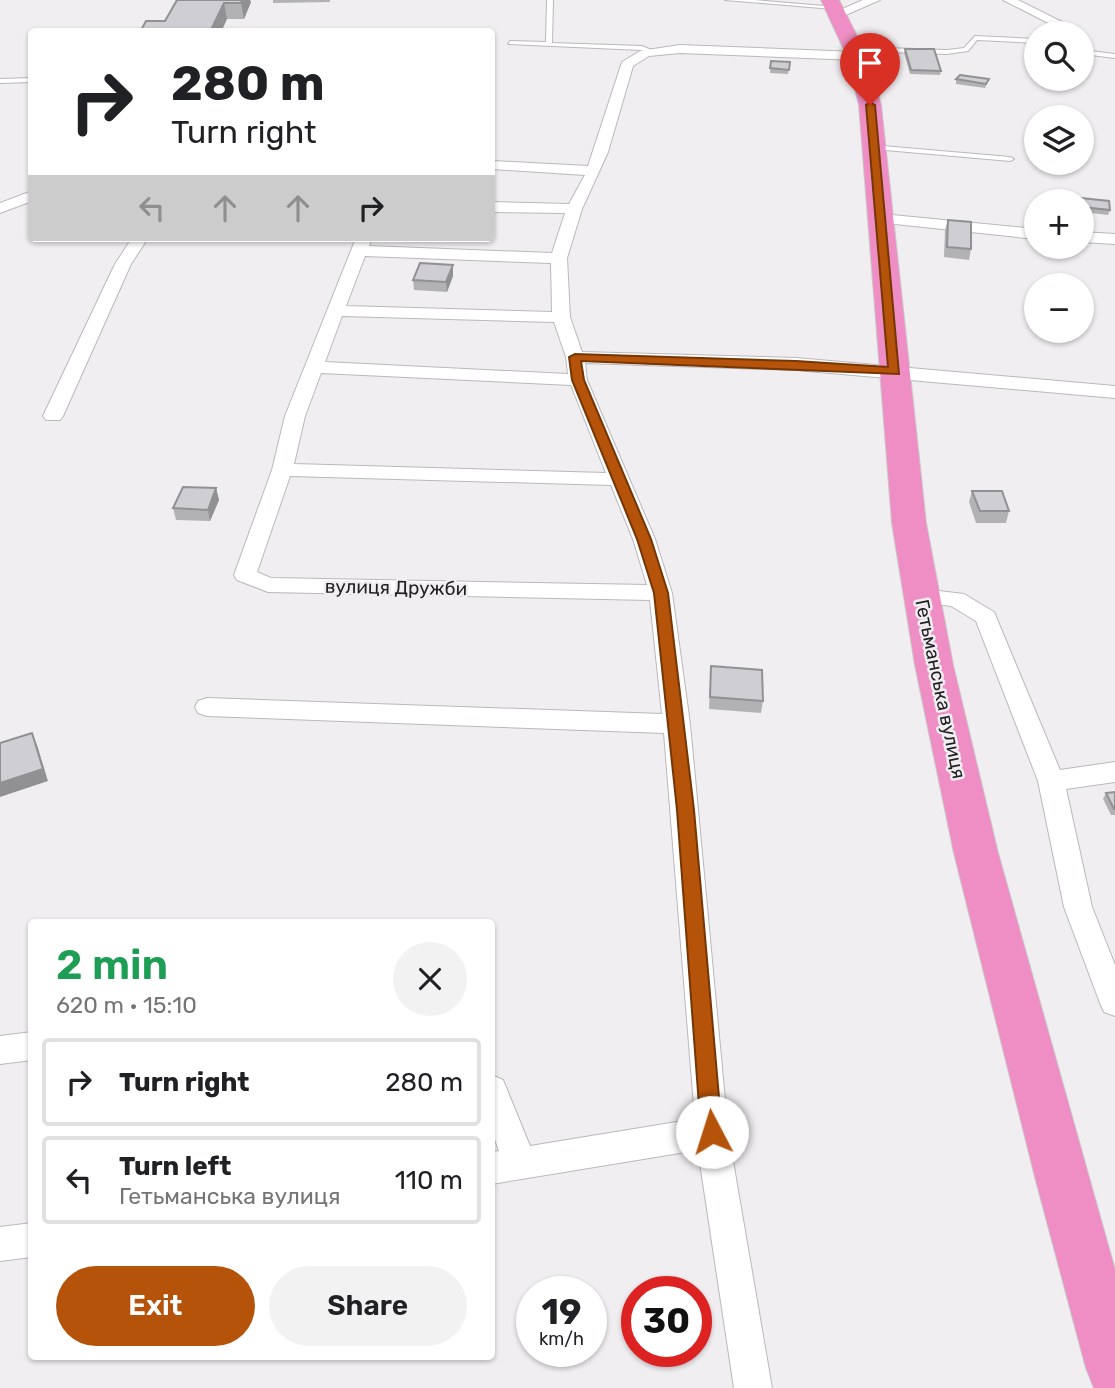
<!DOCTYPE html>
<meta charset="utf-8">
<style>
body{margin:0;font-family:Rubik,sans-serif;background:#f2f2f2;color:#202124;height:100vh;display:flex;flex-direction:column;font-size:26px;white-space:nowrap}
*{box-sizing:border-box;margin:0}
p{font-size:23px;color:#757577}
.icon{flex:none;width:38px;height:38px;fill:none;stroke:currentColor;stroke-width:2;stroke-linecap:round;stroke-linejoin:round}
.map{position:relative;flex:1;overflow:hidden}
.panel{position:absolute;left:28px;top:919px;width:467px;height:441px;display:flex;flex-direction:column;background:#fff;border-radius:7px;box-shadow:0 2px 5px #0004}
.panel>*{flex:none}
.banner{position:absolute;left:28px;top:28px;width:467px;height:214px;border-radius:7px;box-shadow:0 2px 5px #0004;background:#fff;color:#202124;overflow:hidden}
.controls{position:absolute;left:1024px;top:21px;display:grid;gap:14px}
.controls a{display:grid;place-items:center;width:70px;height:70px;border-radius:50%;background:#fff;box-shadow:0 2px 5px #0004;font-size:35px}
.speed{position:absolute;left:516px;top:1276px;display:flex;gap:14px;font-size:35px;font-weight:700;text-align:center}
.speed>*{display:grid;place-content:center;width:91px;height:91px;border-radius:50%;background:#fff;box-shadow:0 2px 5px #0004;line-height:1}
.speed small{font-size:18px;font-weight:400}
.speed .limit{border:10px solid #d22;background:#fff;color:#111}
.pin{position:absolute;display:grid;place-items:center;width:60px;height:60px;color:#fff;margin:-72px -30px;border-radius:50% 50% 50% 0;rotate:-45deg;box-shadow:0 0 7px #0007}
.pin .icon{rotate:45deg}
.me{position:absolute;width:77px;margin:-38px;rotate:355deg;stroke-linejoin:round;filter:drop-shadow(0 0 5px #0008)}
.turn{display:flex;align-items:center;gap:24px;height:147px;padding:0 28px;font-size:32px}
.turn .icon{width:91px;height:91px;stroke-width:2.5}
.turn b{display:block;font-size:49px;line-height:60px}
.lanes{display:flex;align-items:center;height:66px;padding:0 28px;background:#0003;justify-content:center;gap:35px;direction:ltr}
.lanes .off{opacity:.35}
.round{display:grid;place-items:center;flex:none;width:74px;height:74px;border-radius:37px;background:#f2f2f2}
.headline{display:flex;align-items:center;justify-content:space-between;height:119px;padding:0 28px}
h1{font-size:42px;font-weight:600;line-height:52px;color:#1e9e55}
.action{display:flex;gap:14px;margin-top:auto;padding:14px 28px}
.action a{flex:1;height:80px;border-radius:42px;background:#b45309;color:#fff;font-size:28px;font-weight:600;line-height:80px;text-align:center}
.action a+a{background:#f2f2f2;color:#202124}
ul{padding:0;list-style:none}
li{display:flex;align-items:center;gap:21px;height:88px;margin:0 14px 10px;padding:0 14px;border:4px solid #e0e0e0;border-radius:7px}
li div{flex:1}
li b{display:block;font-size:26px}
li em{font-style:normal}
.map>svg:first-child{display:block}
</style>
<div class="map">
<svg width="1115" height="1388" viewBox="0 0 1115 1388">
<rect width="100%" height="100%" fill="#f1eef2"/>
<g fill="none" stroke-linecap="round" stroke-linejoin="round">
<g stroke="#bab8bb" stroke-width="2">
<path id="lane" d="M547,0H553L552,43L642,46L654,51L651,53L641,50L508,44L510,41L546,42Z
M725,0H754L836,7L833,9Z
M1058,23L1063,24L1058,33H1052Z
M975,36L1036,39V43L977,40L968,51L947,54L854,51L851,49L854,47L947,50L964,48Z
M1082,50L1115,54V58L1082,54Z
M32,78V82L0,83V79Z
M871,145L1010,157L1014,159L1010,161L874,149L870,147Z"/>
</g>
<g stroke="#bab8bb" stroke-width="2">
<path id="street" d="M863,0H880L841,17L831,14Z
M1003,0H1018L1066,24L1056,27Z
M680,45L857,52L863,56L857,60L680,53L649,56L633,66L608,152L582,209L567,258L570,317L582,352L796,358L1115,386V398L796,370L585,363L587,380L655,539L672,593L690,724L728,1132L772,1388H734L698,1150L492,1184V1152L499,1151L492,1131V1075L503,1080L530,1146L695,1119L664,733L207,716L198,713L195,707L198,701L207,698L662,714L650,600L268,592L237,580L234,575L272,470L285,416L356,238H372L369,246L552,253L565,213L492,212V202L569,204L585,175L492,169V161L588,166L622,62L640,51ZM365,256L551,263L552,312L346,306ZM342,316L554,322L566,357L568,374L325,362ZM321,373L571,385L606,473L294,464L305,416ZM290,476L611,485L633,539L647,585L271,578L257,572Z
M32,191V201L0,213V203Z
M882,214L1036,229V239L876,222L874,219Z
M1082,232L1115,234V244L1082,242Z
M132,238H148L131,264L63,416L60,420H46L43,416L115,264Z
M922,589L964,594L994,612L1060,770L1115,762V782L1066,789L1092,907L1115,965V1016L1104,1012L1100,1003L1064,907L1038,781L976,621L951,606L914,601L911,596L914,591Z
M32,1032V1060L0,1064V1036Z
M32,1223V1257L0,1261V1227Z"/>
</g>
<g stroke="#cacaca" stroke-width="2">
<path id="highway" d="M821,0H839L867,56L881,105L926,523L953,665L998,853L1115,1270V1388H1094L1086,1368L1035,1177L954,853L915,665L892,523L859,105L847,56Z"/>
</g>
<use href="#lane" fill="#fff" fill-rule="evenodd"/>
<use href="#street" fill="#fff" fill-rule="evenodd"/>
<use href="#highway" fill="#ef8ec4" fill-rule="evenodd"/>
</g>
<path fill="#b2b2b5" d="M177,0L251,2L244,19H227L221,32H140L165,21Z
M273,0H330V2L273,3Z
M905,49L941,71L940,75L910,74L904,53Z
M771,61L790,62L788,74L770,73Z
M956,79H989L985,88L956,84Z
M1081,198L1110,210L1108,215L1082,212V201H1080Z
M948,220L971,249L969,260L944,257L945,230Z
M453,265V276L447,292L414,290L413,280Z
M216,488L219,500L210,521L176,520L173,508Z
M972,491L1009,511L1006,523H976L969,502Z
M711,666L763,701L761,713L709,709Z
M1115,792V815H1111L1103,799L1106,793Z"/>
<path fill="#919194" d="M242,0H250L251,2L244,19L241,3Z
M224,3L227,19L221,32H210Z
M453,265V276L447,292L446,282Z
M216,488L219,500L210,521L208,510Z
M32,733L37,745L48,781L0,797V783Z"/>
<path fill="#cfcfd3" stroke="#919194" stroke-width="2" d="M177,0H242L241,3H224L210,32H140L146,21H165Z
M905,49H934L941,71L911,70Z
M771,61L790,62L789,70L770,68Z
M960,75L989,79L986,84L956,79Z
M1081,198L1109,201L1110,210L1082,207Z
M948,220L971,222V249L947,247Z
M420,263L453,265L446,282L413,280Z
M183,487L216,488L208,510L173,508Z
M972,491H1002L1009,511H980Z
M711,666L762,670L763,701L710,697Z
M32,733L43,769L0,783V743Z
M1115,792V809H1114L1106,793Z"/>
<path fill="#b45309" stroke="#753606" stroke-width="2" d="M870,102L875,105L899,374L581,361L584,380L651,539L668,593L694,810L722,1132L719,1139L712,1142L704,1139L701,1132L677,810L654,593L637,539L572,380L569,357L575,354L796,361L888,367L866,105Z"/>
<g text-anchor="middle" stroke-width="5" stroke-linejoin="round" paint-order="stroke">
<g font-size="19" fill="#222123" stroke="#f1eef2">
<text transform="translate(396 587) rotate(1)" y="7">вулиця Дружби</text>
<text transform="translate(941 689) rotate(78)" y="7">Гетьманська вулиця</text>
</g>
</g>
</svg>
<div class="controls">
<a><svg class="icon" aria-label="search" viewBox="0 0 24 24"><circle cx="10" cy="10" r="6"/><path d="M15 15l6 6"/></svg></a>
<a><svg class="icon" aria-label="layers" viewBox="0 0 24 24"><path d="M12 4l9 5-9 5-9-5zM3 14l9 5 9-5"/></svg></a>
<a>+</a>
<a>−</a>
</div>
<div class="speed"><div>19<small>km/h</small></div><div class="limit">30</div></div>
<div class="pin" style="left:870px;top:105px;background:#d93025"><svg class="icon" aria-label="arrive" viewBox="0 0 24 24"><path d="M6 21V4h12l-3 4 3 4H6"/></svg></div>
<svg class="me" style="left:712px;top:1132px" viewBox="-20 -20 40 40"><circle r="19" fill="#fff"/><path d="M0-13L10 11 0 6-10 11z" fill="#b45309"/></svg>
<div class="banner">
<div class="turn"><svg class="icon" aria-label="right" viewBox="0 0 24 24"><path d="M7 20v-9h11M14 6l5 5-5 5"/></svg><div><b>280 m</b>Turn right</div></div>
<div class="lanes"><svg class="icon off" aria-label="left" viewBox="0 0 24 24"><path d="M17 20v-9H6M10 6l-5 5 5 5"/></svg><svg class="icon off" aria-label="ahead" viewBox="0 0 24 24"><path d="M12 20V5M6 11l6-6 6 6"/></svg><svg class="icon off" aria-label="ahead" viewBox="0 0 24 24"><path d="M12 20V5M6 11l6-6 6 6"/></svg><svg class="icon" aria-label="right" viewBox="0 0 24 24"><path d="M7 20v-9h11M14 6l5 5-5 5"/></svg></div>
</div>
<section class="panel">
<div class="headline"><div><h1>2 min</h1><p>620 m · 15:10</p></div><a class="round"><svg class="icon" aria-label="close" viewBox="0 0 24 24"><path d="M6 6l12 12M18 6L6 18"/></svg></a></div>
<ul>
<li><svg class="icon" aria-label="right" viewBox="0 0 24 24"><path d="M7 20v-9h11M14 6l5 5-5 5"/></svg><div><b>Turn right</b></div><em>280 m</em></li>
<li><svg class="icon" aria-label="left" viewBox="0 0 24 24"><path d="M17 20v-9H6M10 6l-5 5 5 5"/></svg><div><b>Turn left</b><p>Гетьманська вулиця</p></div><em>110 m</em></li>
</ul>
<div class="action"><a>Exit</a><a>Share</a></div>
</section>
</div>
